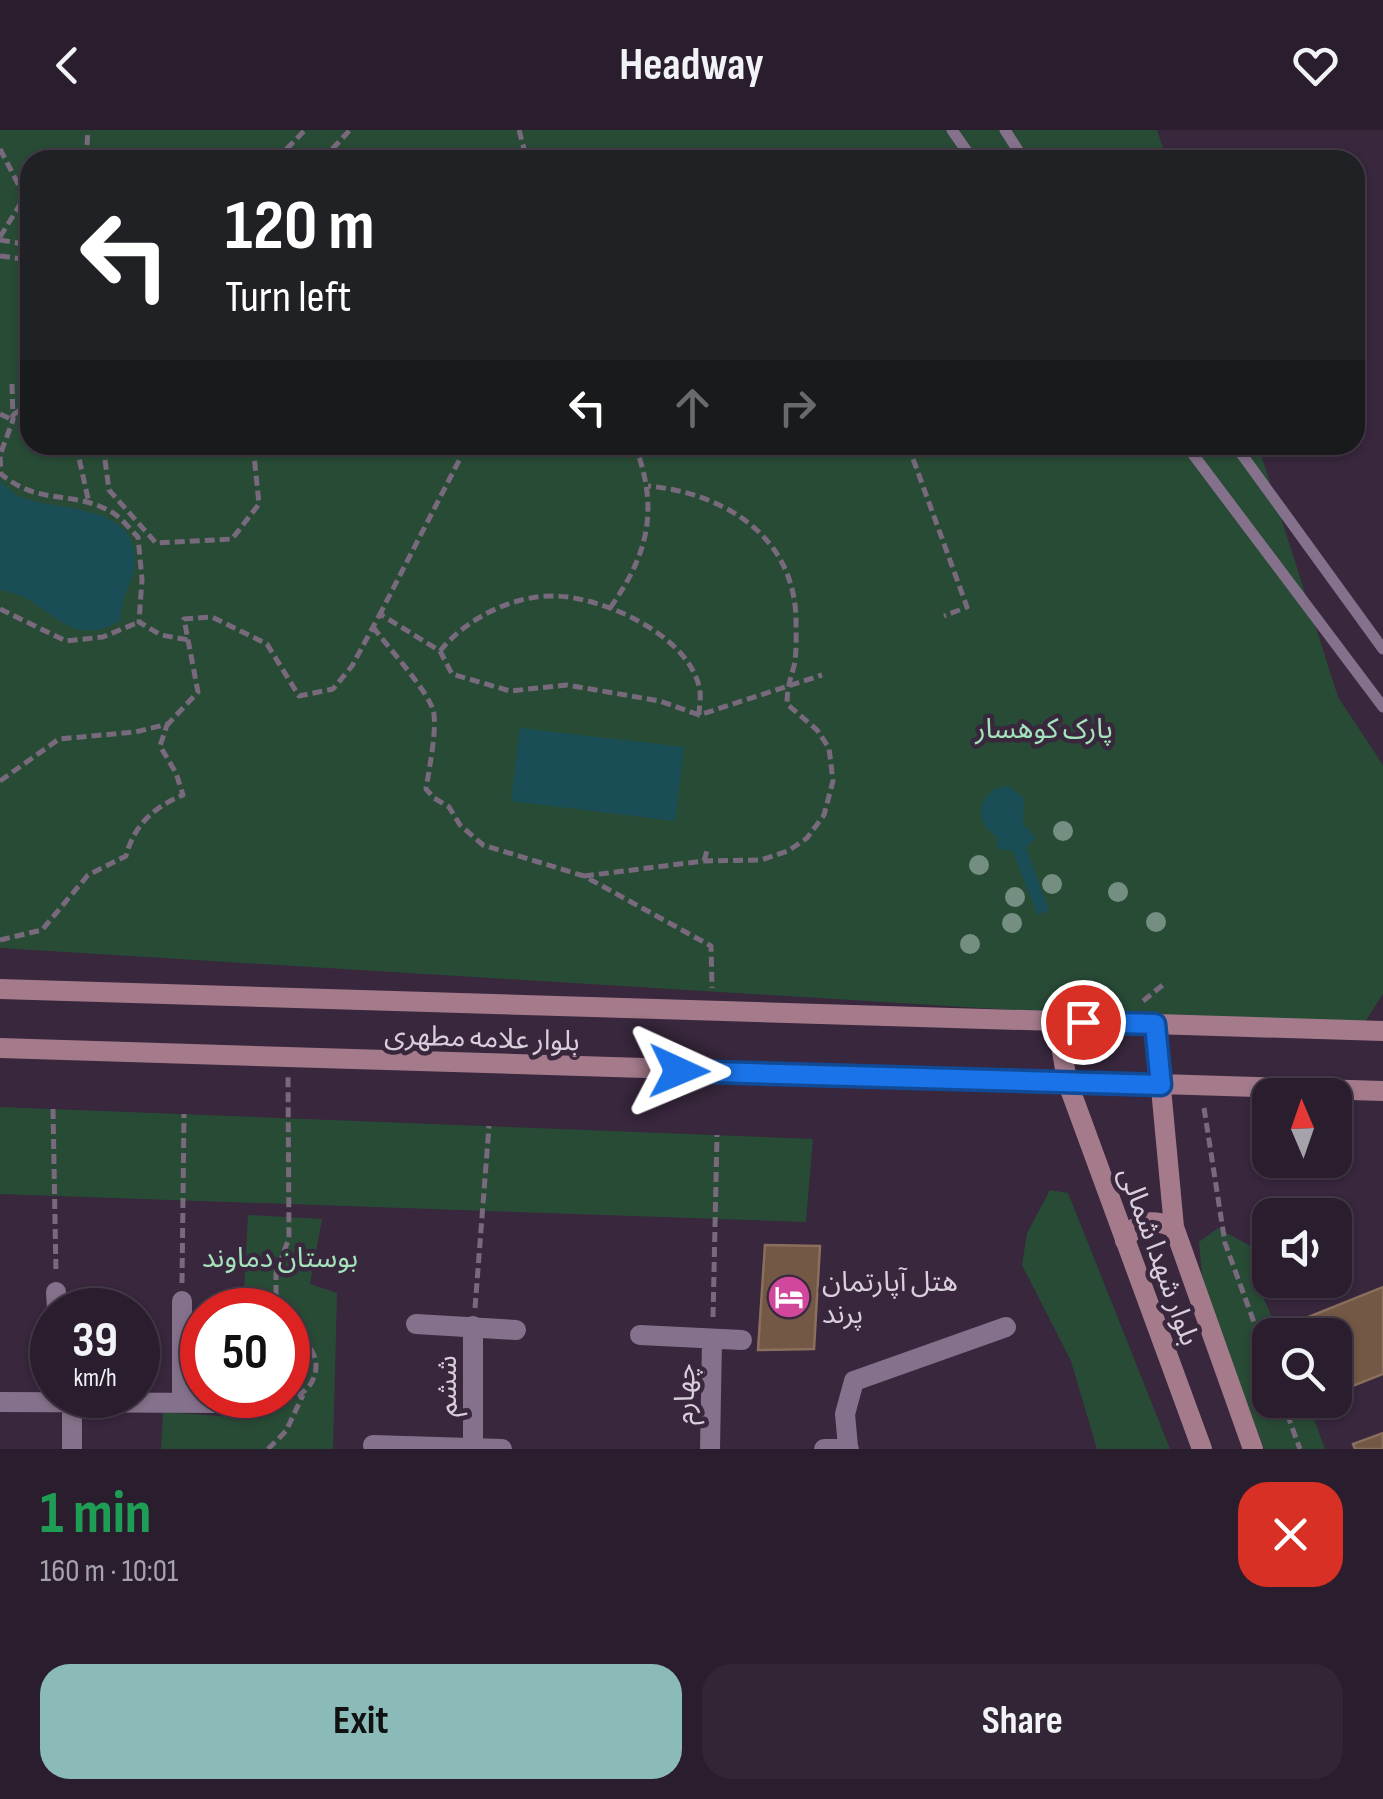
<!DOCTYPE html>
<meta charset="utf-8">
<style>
body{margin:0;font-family:"Sofia Sans Condensed","Noto Sans Arabic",sans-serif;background:#322636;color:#f1f3f6;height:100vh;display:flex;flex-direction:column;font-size:38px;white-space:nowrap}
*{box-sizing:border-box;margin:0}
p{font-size:32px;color:#a5a2aa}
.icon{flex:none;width:55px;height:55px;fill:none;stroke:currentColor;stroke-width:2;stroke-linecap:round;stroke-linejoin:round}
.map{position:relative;height:1319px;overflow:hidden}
.sheet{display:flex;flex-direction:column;background:#2a1d2e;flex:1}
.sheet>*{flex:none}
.guide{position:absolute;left:20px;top:20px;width:1345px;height:305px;border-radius:30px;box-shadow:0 2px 8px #0004,0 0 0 2px #463b4a;background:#202124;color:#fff;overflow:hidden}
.needle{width:65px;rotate:358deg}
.buttons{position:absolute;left:1252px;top:948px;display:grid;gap:20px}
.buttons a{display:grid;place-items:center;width:100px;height:100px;border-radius:20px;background:#2a1d2e;box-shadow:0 2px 8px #0004,0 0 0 2px #463b4a;font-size:50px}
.speed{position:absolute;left:30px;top:1158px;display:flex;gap:20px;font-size:50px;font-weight:700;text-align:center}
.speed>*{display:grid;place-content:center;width:130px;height:130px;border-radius:50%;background:#2a1d2e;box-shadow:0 2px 8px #0004,0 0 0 2px #463b4a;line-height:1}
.speed small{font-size:25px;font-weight:400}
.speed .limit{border:15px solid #d22;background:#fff;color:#111}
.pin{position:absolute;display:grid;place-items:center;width:85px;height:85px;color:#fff;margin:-42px;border:5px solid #fff;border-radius:50%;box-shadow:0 2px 10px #0007}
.me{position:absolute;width:110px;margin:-55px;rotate:91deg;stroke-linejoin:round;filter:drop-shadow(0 0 8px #0008)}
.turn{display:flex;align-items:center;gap:35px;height:210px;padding:0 40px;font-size:45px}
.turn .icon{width:130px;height:130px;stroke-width:2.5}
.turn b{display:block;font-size:70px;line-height:85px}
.lanes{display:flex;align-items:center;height:95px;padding:0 40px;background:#0003;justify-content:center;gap:50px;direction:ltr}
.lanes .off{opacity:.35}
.round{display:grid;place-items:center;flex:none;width:105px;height:105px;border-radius:30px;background:#322636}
.headline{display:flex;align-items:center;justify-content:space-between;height:170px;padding:0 40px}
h1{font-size:60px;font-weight:700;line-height:75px;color:#1e9e55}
.action{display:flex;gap:20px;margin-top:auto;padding:20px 40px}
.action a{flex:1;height:115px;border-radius:30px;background:#8bbbb9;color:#111;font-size:40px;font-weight:700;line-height:115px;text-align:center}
.action a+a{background:#322636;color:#f1f3f6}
header{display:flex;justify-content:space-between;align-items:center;height:130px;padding:0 40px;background:#2a1d2e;font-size:45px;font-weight:700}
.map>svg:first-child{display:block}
</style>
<header><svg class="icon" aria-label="back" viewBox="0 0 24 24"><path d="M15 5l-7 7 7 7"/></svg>Headway<svg class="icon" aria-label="heart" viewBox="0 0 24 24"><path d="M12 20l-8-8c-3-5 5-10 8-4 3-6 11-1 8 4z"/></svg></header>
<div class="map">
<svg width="1383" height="1319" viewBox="0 0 1383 1319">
<rect width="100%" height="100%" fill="#38273d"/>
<path fill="#284b36" d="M0,0H1157L1167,30H30V315H1258L1338,567L1383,635V864L1359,901L0,818Z
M0,977L813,1009L806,1092L0,1064Z
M1050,1060L1068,1063L1170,1319H1097L1071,1231L1022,1135L1027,1103Z
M248,1085L322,1089L310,1154L337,1163L333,1319H161L163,1282L233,1287L236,1265H288V1180H243Z
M1218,1098L1254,1118L1264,1169L1280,1205H1270V1270H1307L1325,1319H1264L1203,1156L1199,1112Z"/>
<path fill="#1a4e56" d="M0,350C5,356 11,362 18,366C52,382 136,371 135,431C135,446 128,455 124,468C121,475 121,484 120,491C64,522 51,467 0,460Z
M520,598L684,617L675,691L511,671Z
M1008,656L1024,668L1023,694L1036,708L1026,717L1049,780L1037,785L1013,721L998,719L997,706C971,693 979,657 1008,656Z"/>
<path fill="#725845" stroke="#8a705c" stroke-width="2.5" d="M765,1115L820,1116L814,1219L758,1220Z
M1383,1157V1244L1335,1263V1205H1308L1301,1190Z
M1383,1303V1319H1355L1353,1314Z"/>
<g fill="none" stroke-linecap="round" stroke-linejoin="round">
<path stroke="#78697c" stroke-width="5" stroke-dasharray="10 5" stroke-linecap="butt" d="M519,0L527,30
M0,19L30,77
M86,30L88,0
M276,30L305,0
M322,30L350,0
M0,107L24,68
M0,110L30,115
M0,126L30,130
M12,254L13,290L0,325L1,344C40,376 69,360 108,380C119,385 129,398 138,407L142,449L139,492L161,505L188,510
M0,284L13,290
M13,285L30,273
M76,315L89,373
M103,315L109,360L156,413L232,409L259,374L253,315
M510,315H513
M908,315L967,477L944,486
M610,478C649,423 659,379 635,315
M0,479L66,511L103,507L139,492
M379,486L467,315
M373,497C387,516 428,561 433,580C438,595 429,640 426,659L434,668L449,677L460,695L483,715L584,746L711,816L712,858
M440,521C466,489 512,465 555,466C604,467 693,507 700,562C701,569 699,578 699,585L822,545
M0,651L59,609L135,602L168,594L198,562L184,489L212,487L267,514L299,566L333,559L352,536L380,484L440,521L452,544L510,561L567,555L660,571L699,585
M704,731L708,717
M584,746L704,731L761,730L788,721L807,708L824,685L833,651L829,618L817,600L787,574C787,559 790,550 794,536C797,522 796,504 796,489C794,405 723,363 648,356
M0,810L42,800L88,745L126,726C134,695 154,677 183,665L176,643L160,616L167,595
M1066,858L1082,869
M1143,871L1164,854
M1204,978L1225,1113L1270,1236
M53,979L56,1144
M182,1153L184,984
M475,1178L489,996
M276,1180V1143L289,1108L288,946
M713,1187L717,1005
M268,1265C316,1283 337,1217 288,1204
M1282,1270L1300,1319
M268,1319L286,1301L303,1265"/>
<path stroke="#85718b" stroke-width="11" d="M952,0L973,30
M1005,0L1024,30
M1186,315L1383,577
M1235,315L1383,519"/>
<path stroke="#85718b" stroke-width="20" d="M56,1162L57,1180
M416,1194L516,1200
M640,1205L742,1210
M0,1272L220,1273
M182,1273V1171
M373,1315L502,1319
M473,1317V1196
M848,1317L845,1284L854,1251L1006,1197
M72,1319V1273
M710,1319L712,1210
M824,1319H849"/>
<path stroke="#a57b8c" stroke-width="20" d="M0,859L1383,901
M1057,891L1067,951L1202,1319
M1155,894L1174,1097L1253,1319
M0,918L1383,961
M1125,1111C1137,1089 1152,1089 1174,1097"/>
</g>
<g fill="#748f82">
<circle cx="1063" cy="701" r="10"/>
<circle cx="979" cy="735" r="10"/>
<circle cx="1052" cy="754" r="10"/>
<circle cx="1118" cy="762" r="10"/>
<circle cx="1015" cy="767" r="10"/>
<circle cx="1156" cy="792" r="10"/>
<circle cx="1012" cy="793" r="10"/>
<circle cx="970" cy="814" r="10"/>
</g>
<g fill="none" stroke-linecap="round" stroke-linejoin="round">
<g stroke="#114b97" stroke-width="25">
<path id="route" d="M679,941L1161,955L1155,894L1083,892"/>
</g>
<use href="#route" stroke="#1a73e8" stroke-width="18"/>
</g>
<defs>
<g id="hotel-disc" transform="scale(2.25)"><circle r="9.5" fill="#d1479c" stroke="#38273d"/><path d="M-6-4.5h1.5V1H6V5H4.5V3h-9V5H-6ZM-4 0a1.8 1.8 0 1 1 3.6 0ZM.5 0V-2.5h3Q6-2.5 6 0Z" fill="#fff"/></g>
</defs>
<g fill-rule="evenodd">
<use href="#hotel-disc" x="789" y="1167"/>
</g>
<g text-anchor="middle" stroke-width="9" stroke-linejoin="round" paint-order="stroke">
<g font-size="28" fill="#a5e4bb" stroke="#38273d">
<text x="1044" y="608">پارک کوهسار</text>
<text x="280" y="1137">بوستان دماوند</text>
</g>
<g font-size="28" fill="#d9cedc" stroke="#38273d">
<text transform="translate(482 907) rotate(2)" y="10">بلوار علامه مطهری</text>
<text transform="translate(1160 1126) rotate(70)" y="10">بلوار شهدا شمالی</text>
<text transform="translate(446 1256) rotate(-90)" y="10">ششم</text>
<text transform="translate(684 1264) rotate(-89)" y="10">چهارم</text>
</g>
<g font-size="28" fill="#d9cedc" stroke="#38273d" text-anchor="start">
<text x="822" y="1161">هتل آپارتمان<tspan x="822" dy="32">پرند</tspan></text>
</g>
</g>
</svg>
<div class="buttons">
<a><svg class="needle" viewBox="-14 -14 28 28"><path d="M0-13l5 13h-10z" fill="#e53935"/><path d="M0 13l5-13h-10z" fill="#a5a2aa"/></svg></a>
<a><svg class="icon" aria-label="sound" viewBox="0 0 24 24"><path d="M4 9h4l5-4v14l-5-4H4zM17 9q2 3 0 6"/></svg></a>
<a><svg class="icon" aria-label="search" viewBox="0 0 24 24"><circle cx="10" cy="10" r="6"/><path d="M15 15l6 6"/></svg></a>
</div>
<div class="speed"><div>39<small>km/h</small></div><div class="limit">50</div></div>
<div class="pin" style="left:1083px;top:892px;background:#d93025"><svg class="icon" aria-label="arrive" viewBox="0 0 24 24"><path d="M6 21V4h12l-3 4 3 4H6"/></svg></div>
<svg class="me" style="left:679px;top:941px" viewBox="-20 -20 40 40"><path d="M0-17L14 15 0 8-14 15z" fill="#1a73e8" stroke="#fff" stroke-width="4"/></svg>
<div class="guide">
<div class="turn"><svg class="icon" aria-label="left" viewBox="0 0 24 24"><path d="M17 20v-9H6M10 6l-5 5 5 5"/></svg><div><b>120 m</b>Turn left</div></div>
<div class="lanes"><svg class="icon" aria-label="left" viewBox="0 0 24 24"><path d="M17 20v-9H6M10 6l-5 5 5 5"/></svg><svg class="icon off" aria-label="ahead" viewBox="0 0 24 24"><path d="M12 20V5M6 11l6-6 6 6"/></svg><svg class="icon off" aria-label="right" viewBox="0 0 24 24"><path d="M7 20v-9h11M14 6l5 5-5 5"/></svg></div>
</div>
</div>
<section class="sheet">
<div class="headline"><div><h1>1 min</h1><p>160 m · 10:01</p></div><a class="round" style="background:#d93025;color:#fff"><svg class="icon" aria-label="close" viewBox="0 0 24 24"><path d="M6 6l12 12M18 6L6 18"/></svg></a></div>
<div class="action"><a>Exit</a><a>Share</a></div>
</section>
